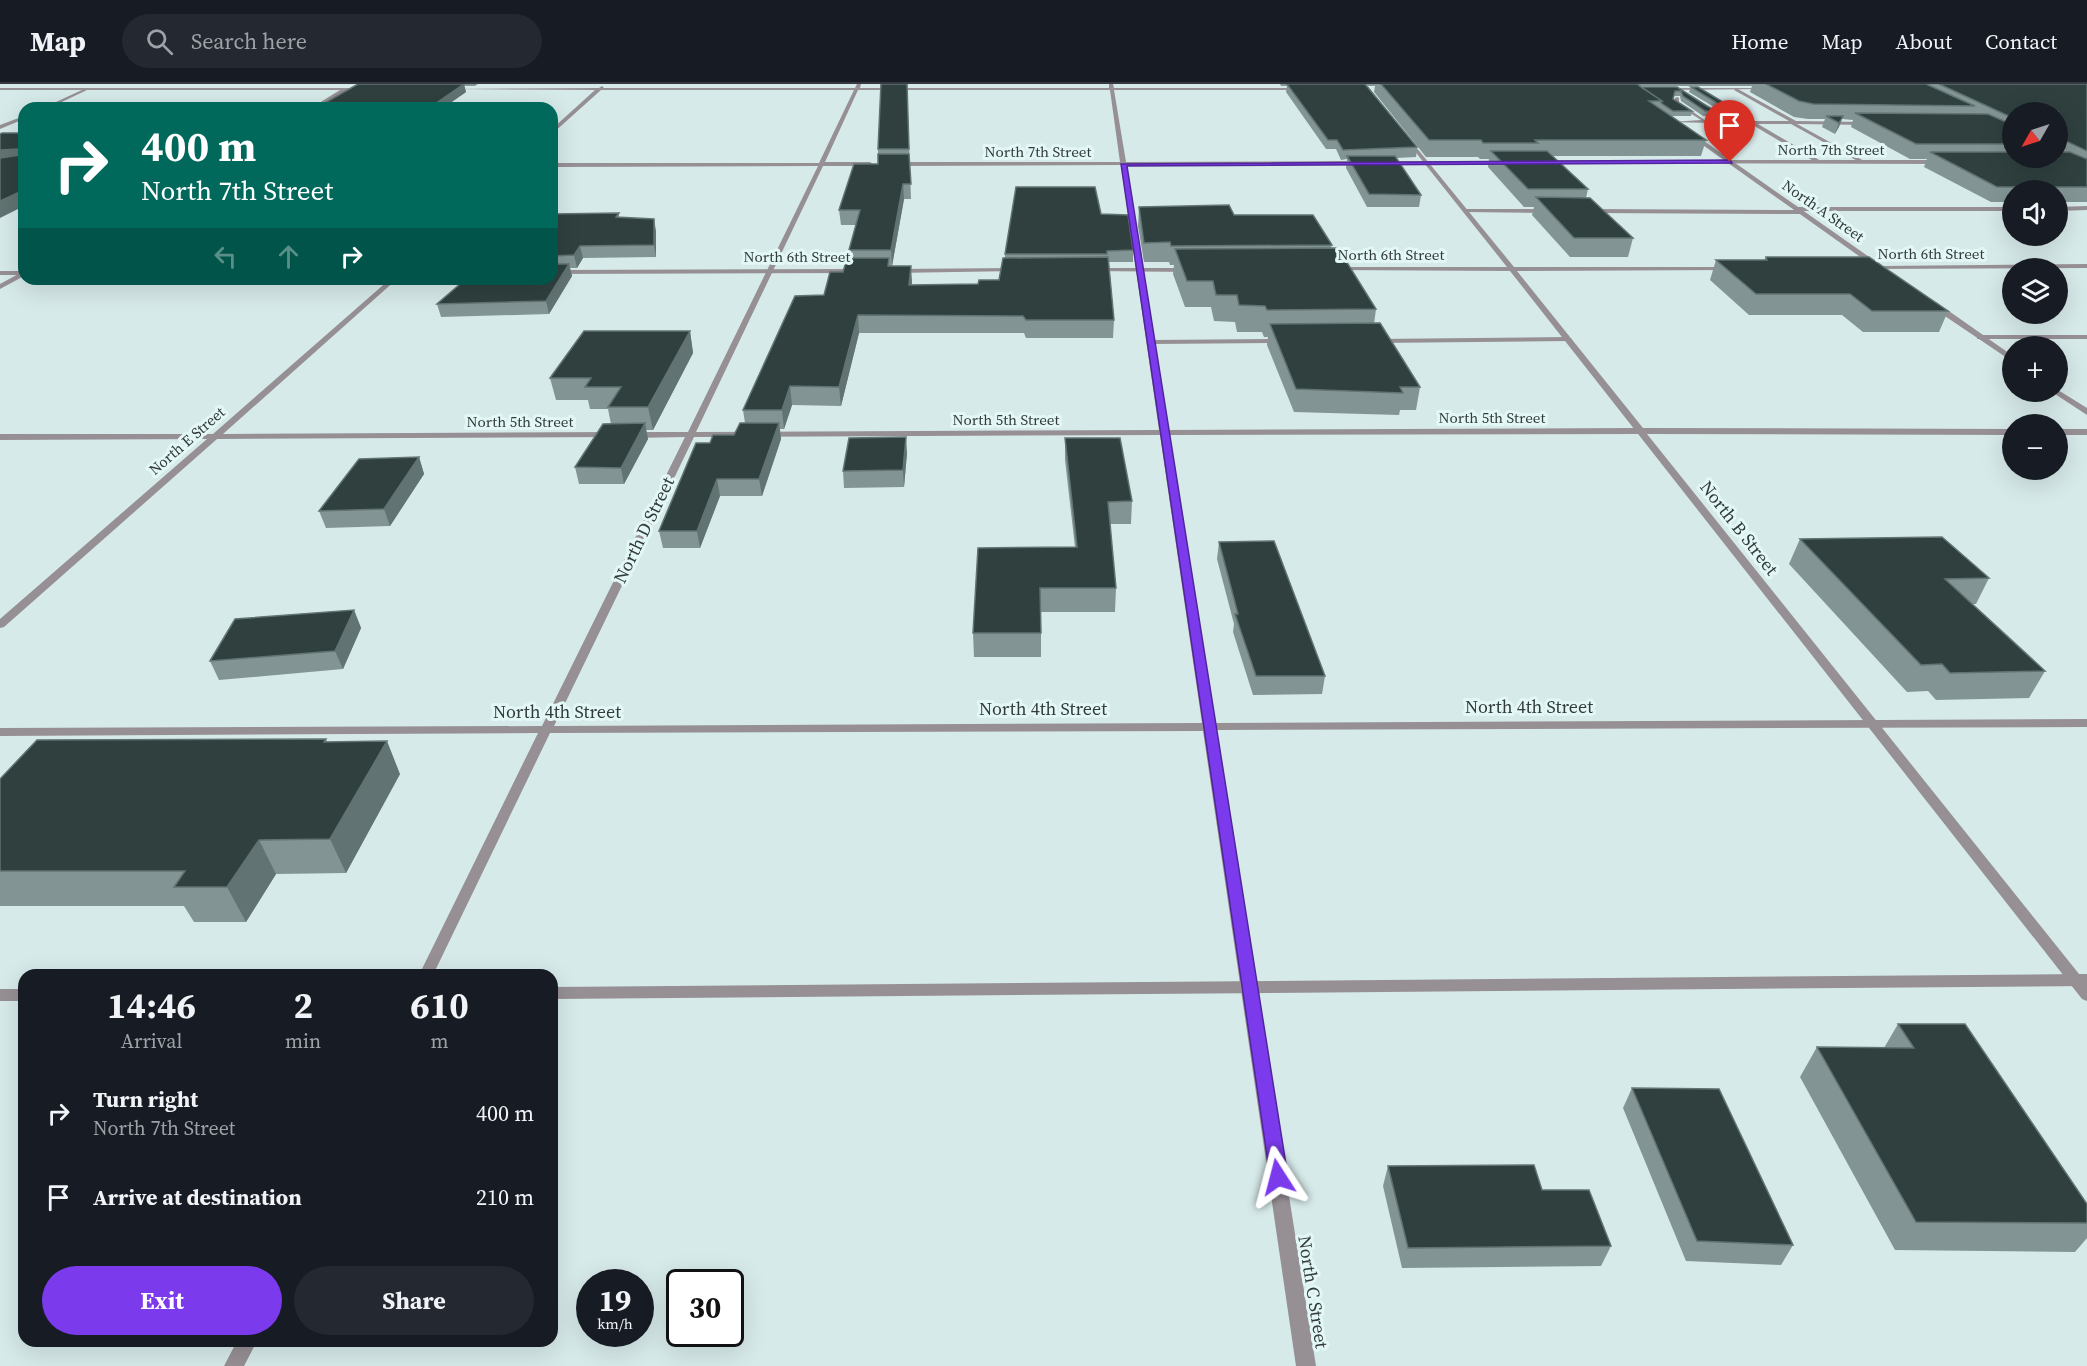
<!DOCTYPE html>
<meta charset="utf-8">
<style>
body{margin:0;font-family:"Source Serif 4",serif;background:#242831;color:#f1f3f6;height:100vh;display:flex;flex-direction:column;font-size:22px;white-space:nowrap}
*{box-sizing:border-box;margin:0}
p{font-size:20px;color:#9ea1a6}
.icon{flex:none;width:33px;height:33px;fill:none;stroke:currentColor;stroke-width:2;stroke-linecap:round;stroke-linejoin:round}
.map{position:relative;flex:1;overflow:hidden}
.side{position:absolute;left:18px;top:885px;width:540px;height:378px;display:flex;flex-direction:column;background:#171b24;border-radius:18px;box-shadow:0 6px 24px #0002}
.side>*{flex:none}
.top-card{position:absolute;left:18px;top:18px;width:540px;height:183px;border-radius:18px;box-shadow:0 6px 24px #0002;background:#00695c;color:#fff;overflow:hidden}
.needle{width:39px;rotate:231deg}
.tools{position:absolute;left:2002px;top:18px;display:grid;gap:12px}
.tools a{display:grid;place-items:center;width:66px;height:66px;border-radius:50%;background:#171b24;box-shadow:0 6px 24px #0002;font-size:30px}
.speed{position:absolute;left:576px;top:1185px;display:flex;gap:12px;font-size:30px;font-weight:700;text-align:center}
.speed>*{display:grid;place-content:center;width:78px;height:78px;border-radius:50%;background:#171b24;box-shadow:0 6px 24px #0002;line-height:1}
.speed small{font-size:15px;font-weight:400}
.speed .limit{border:3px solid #111;border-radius:9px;background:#fff;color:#111}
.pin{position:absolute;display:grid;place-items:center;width:51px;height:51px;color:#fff;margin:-62px -26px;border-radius:50% 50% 50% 0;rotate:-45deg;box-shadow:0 0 6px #0007}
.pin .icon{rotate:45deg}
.me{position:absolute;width:66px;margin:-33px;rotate:351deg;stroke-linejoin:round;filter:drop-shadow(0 0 4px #0008)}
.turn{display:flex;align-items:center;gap:21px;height:126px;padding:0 24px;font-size:27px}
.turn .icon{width:78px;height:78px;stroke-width:2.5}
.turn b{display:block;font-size:42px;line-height:51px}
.lanes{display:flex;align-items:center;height:57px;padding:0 24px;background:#0003;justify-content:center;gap:30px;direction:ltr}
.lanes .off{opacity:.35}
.eta{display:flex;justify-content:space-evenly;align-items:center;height:102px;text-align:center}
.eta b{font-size:36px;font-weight:700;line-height:42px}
.cta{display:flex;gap:12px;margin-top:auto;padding:12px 24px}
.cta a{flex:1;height:69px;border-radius:36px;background:#7c3aed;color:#fff;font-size:24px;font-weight:700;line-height:69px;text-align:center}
.cta a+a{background:#242831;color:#f1f3f6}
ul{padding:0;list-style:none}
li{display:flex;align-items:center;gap:18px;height:84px;padding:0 24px}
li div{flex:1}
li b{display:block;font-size:22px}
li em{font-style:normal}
header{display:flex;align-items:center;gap:36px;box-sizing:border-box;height:84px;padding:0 30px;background:#171b24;border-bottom:2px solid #363941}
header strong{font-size:28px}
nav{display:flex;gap:33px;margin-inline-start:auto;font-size:21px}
.search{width:420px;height:54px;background:#242831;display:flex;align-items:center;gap:15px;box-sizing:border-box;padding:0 21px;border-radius:33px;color:#9ea1a6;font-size:22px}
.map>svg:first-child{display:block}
</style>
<header>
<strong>Map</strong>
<div class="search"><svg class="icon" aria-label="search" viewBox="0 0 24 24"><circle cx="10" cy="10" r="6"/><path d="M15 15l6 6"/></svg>Search here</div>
<nav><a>Home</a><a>Map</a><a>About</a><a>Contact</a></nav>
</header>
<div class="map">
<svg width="2087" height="1282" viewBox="0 0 2087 1282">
<rect width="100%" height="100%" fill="#d6eae9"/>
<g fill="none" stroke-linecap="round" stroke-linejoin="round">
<path fill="#968f94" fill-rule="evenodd" d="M1736,4L1796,37L1869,38L1867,41L1797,40L1866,78L1861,79L1791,40H1758L1821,77V79H1817L1751,40L1671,38L1701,36L1674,19L1675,14L1677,13L1679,14V18L1706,37H1789L1734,6Z
M2087,122V126L2058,127V123Z
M1797,123H2013V127H1803L1801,130L1590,129L1587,127L1590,125L1795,126Z
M1466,125H1548L1551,127L1548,129L1464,128Z
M1977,251H2087V255H1977Z
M1568,253L1572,255L1571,257L1375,259L1371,257L1375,255Z
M1282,255L1286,257L1285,259L1152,260L1148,258L1152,256Z
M2087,890V902L552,915V903Z
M0,905H24V917H0Z"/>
<path fill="#968f94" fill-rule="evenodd" d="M857,0H861L860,4H1109V0H1113L1114,4H1303L1301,6H1114L1126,78L1362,77L1365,79L1362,81H1126L1168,346L1639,344L1643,347L1639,350L1169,351L1214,639L2087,635V643L1215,646L1316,1282H1296L1203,647L550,649L433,891H419L538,649L0,652V644L542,642L685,353L632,354L628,351L632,348H688L818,82L552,83V79H819L854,6H601L552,50V45L595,6L449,5L599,4L602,2L604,4H855ZM858,6H1110L1120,78H896L893,80L896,82L1121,81L1159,346L696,348L823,82H870L873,80L870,78H825ZM1160,351L1202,639L554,642L694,353Z
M0,4H365L367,5L347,6L316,24H311L340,6H87L49,24H43L82,6H0Z
M1666,4H1766L1768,5L1664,6Z
M24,32V35L0,45V41Z
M1544,76H1941L1944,78L1941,80L1542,79Z
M1385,77H1503L1506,79L1503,81L1383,80Z
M24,187V192L0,205V200Z
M390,195H397L223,350L612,348L615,349V353L217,355L4,543L0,544V535L207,355L0,356V350H213Z
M237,1257H257L244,1282H224Z"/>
<path fill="#968f94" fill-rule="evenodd" d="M1690,50H1694L1882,182L2087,180V184L1867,185V183L1873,182L1690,52Z
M1407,52L1514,183H1731L1732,184L1729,186L1517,187L1643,344L2013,345V351L1647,350L2087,900V917L2082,915L1510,187L1333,186L1332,185L1335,183H1507L1405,55Z
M1015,184L1017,185V187L894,189L891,187L894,185Z
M1095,184H1189L1192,186L1189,188L1093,187V185Z
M552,186L859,185L862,187L859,189L552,190Z
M0,187H24V191H0Z
M1930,218H1936L2013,272V278L1930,222Z
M2058,306L2087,324V331L2055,310L2054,308H2058Z
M2058,345H2087V351H2058Z"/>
</g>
<path fill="#829594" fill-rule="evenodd" d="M358,0H478L475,2H464L466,8L443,24H316Z
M907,0L911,115H904L892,182L912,198L911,201L978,200L999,196L1005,174V170L1101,130L1133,166V178H1109L1114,236L1113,254H1026L1024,249H859L841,322L792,321L784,345H780L781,355L762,412H720L700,464H663L659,447L710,359L734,351L745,339L743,326L824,211L843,188L850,174L849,166L856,141H841L839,126L878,80V65Z
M1280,0H2087V118H2058V106H2013V118H1991L1924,83L1927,75H1910L1851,43L1853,36L1842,35L1835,50L1822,43L1825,35H1808L1794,33L1750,8L1752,2H1639L1641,3H1677L1715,27L1713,32H1703L1681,17L1680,12H1674L1673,15L1692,27L1691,32H1672L1706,56L1701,72H1553L1588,105L1586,114L1633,154L1628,173H1570L1532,131L1534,123H1524L1488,83L1489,75H1480L1478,73H1426L1374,8L1375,2H1368L1366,0L1417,63L1416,73L1396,74L1421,111L1419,123H1367L1346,84L1347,75L1341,76L1336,65H1326L1286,8L1287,2H1281ZM2013,28H2058V74H2013Z
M1691,3L1738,27L1736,32H1729L1689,8Z
M1139,123L1234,131L1332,161L1331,164L1376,225L1374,240L1420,303L1416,326H1400L1399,331L1294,328L1267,261L1268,253H1264L1262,248H1237L1235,238L1214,237L1211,223H1185L1173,190L1174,181H1170L1169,178H1144L1138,142Z
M619,129V133L656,147V173L583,174L577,184H570L572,192L549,230L441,233L437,220L552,195V130Z
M1766,173L1948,227L1939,248H1863L1842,231H1749L1710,196L1716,176H1764Z
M690,247L693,269L653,346H646L648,355L624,400H579L575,383L611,340L608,325H590L588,316H556L550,294Z
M1065,354L1132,417L1131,440H1110L1116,504L1115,528H1041V573H974L973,549L1075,463L1065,376Z
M907,369L904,403L844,404L843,387Z
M419,373L424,390L390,442L326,444L319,427Z
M1800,455L1989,494L1976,520H1972L2045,587L2029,614L1936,616L1928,607L1907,608L1789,480Z
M1219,458L1325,592L1322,610L1253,611L1233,548L1234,540L1217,475Z
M354,526L361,544L343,585L219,596L210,577Z
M326,655L327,658L400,690L346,789L276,790L246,838H194L184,822H0V695Z
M1898,940L2087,1120V1154L2075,1168L1895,1166L1800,993L1817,963L1884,964Z
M1632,1004L1793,1161L1781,1181L1686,1177L1623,1024Z
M1388,1082L1542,1106L1611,1162L1601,1182L1402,1184L1383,1102Z"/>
<path fill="#617372" d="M464,0L466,8L443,24H429Z
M1843,32L1839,43L1835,50L1839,39Z
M2064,56L2058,70V59Z
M18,65L24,78L0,79V66Z
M903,100L904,115L892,182L891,166Z
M24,106V122L0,134V117Z
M654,135L656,147V173L654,161Z
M580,162L583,174L577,184L574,171Z
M569,180L572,192L549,230L546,217Z
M911,182L912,198L910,218L909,201Z
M858,231L859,249L841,322L839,303Z
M690,247L693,269L653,346L648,323Z
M790,302L792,321L784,345L782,326Z
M645,339L648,355L624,400L621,384Z
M779,339L781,355L762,412L759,395Z
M906,353L907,369L904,403L903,386Z
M419,373L424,390L390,442L384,425Z
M717,395L720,412L700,464L697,447Z
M354,526L361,544L343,585L335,567Z
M387,657L400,690L346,789L330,755Z
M259,756L276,790L246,838L227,803Z"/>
<path fill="#2f403f" stroke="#617372" stroke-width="1.5" d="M358,0H464L429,24H316Z
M881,0H907L909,65H878Z
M1287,0H1365L1417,63L1343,66L1337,56H1328Z
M1381,0H1637L1662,17H1649L1706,56H1535L1538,59H1483L1481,56H1429Z
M1766,0H1926L1975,22L1813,20L1799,17Z
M1939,0H2087V67L2064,56L2058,59V28H2013V34Z
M1641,3H1677L1715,27H1705L1683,12L1681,7H1675L1673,15L1692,27H1673L1661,19L1662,17Z
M1691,3H1698L1738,27H1730Z
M1855,29L1988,30L2013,41V60H1916Z
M1826,32H1843L1839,39Z
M2,49H24V106L0,117V74L21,71L18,65L0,66V50Z
M1491,67H1547L1588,105H1528Z
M1930,68H2013V74H2058V68H2070L2087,75V103H1997Z
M878,70H909L911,100H903L891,166H849L860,126H839L854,80H878Z
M1347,72H1395L1421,111L1369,110Z
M1016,103H1095L1101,130L1128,131L1133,166L1107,167V170H1005Z
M1536,113L1590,114L1633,154H1574Z
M1229,121L1234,131H1313L1332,161L1171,162L1170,158L1144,159L1139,123Z
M619,129L616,133L654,135V161L580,162L574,171L552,172V130Z
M1338,164L1376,225L1267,226L1265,222L1239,221L1237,211H1216L1213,197H1187L1175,165Z
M1108,173L1114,236H1026L1023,232L858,231L839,303L790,302L782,326H743L795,212L824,211L830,188H843L847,174H889L888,182H911L909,201L978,200L979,196H999L1003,174Z
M1766,173H1869L1948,227H1872L1850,210H1756L1716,176H1767Z
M552,180H569L546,217L437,220L466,195H552Z
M1380,239L1420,303H1400L1403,309L1296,305L1270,240Z
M584,247H690L648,323H608L621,303H585L591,294H550Z
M645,339L621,384L575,383L603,340Z
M740,339H779L759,395H717L697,447H659L696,359H710L713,351H734Z
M906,353L903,386L843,387L849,354Z
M1065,354H1120L1132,417L1108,418L1116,504H1040L1041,549H973L978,464L1077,463Z
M419,373L384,425L319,427L359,375Z
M1942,453L1989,494L1945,495L2045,587L1950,589L1942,580L1921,581L1800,455Z
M1274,457L1325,592H1256L1235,530H1238L1219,458Z
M354,526L335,567L210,577L235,535Z
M326,655L324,658L387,657L330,755L259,756L227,803H174L185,787H0V695L37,656Z
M1898,940H1965L2087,1120V1139L1916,1138L1817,963L1914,964Z
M1632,1004L1719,1005L1793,1161L1697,1157Z
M1534,1081L1542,1106H1589L1611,1162L1408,1164L1388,1082Z"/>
<path fill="#7c3aed" stroke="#51269a" stroke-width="1.5" d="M1730,76L1732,79L1127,82L1288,1093L1285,1099L1278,1102L1271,1099L1121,80Z"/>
<g text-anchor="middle" stroke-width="6" stroke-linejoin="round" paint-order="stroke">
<g font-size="15" fill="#333b3a" stroke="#e3f8f6">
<text x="1831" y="71">North 7th Street</text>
<text x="1038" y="73">North 7th Street</text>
<text transform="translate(1823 127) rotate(35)" y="5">North A Street</text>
<text x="1931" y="175">North 6th Street</text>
<text x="1391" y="176">North 6th Street</text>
<text x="797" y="178">North 6th Street</text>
<text x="1492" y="339">North 5th Street</text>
<text x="1006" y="341">North 5th Street</text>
<text x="520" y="343">North 5th Street</text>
<text transform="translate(187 357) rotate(-41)" y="5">North E Street</text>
</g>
<g font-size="18" fill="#333b3a" stroke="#e3f8f6">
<text transform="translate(1739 444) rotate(52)" y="6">North B Street</text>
<text transform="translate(644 446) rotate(-64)" y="6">North D Street</text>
<text x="1529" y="629">North 4th Street</text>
<text x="1043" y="631">North 4th Street</text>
<text x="557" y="634">North 4th Street</text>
<text transform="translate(1313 1208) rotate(81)" y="6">North C Street</text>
</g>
</g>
</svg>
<div class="tools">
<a><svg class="needle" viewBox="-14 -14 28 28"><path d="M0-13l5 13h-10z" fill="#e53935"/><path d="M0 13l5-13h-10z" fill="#9ea1a6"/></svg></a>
<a><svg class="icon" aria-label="sound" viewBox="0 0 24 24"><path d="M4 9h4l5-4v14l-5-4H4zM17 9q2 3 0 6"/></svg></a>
<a><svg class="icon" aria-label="layers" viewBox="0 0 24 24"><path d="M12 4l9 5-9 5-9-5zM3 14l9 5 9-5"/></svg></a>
<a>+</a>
<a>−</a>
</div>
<div class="speed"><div>19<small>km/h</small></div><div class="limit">30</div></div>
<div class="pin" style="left:1730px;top:78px;background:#d93025"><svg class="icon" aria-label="arrive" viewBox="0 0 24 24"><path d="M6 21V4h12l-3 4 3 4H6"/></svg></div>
<svg class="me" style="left:1278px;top:1093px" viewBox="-20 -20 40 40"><path d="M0-17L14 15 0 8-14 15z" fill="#7c3aed" stroke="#fff" stroke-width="4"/></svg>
<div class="top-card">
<div class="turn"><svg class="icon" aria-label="right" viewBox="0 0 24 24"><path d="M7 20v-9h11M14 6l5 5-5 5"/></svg><div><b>400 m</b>North 7th Street</div></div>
<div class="lanes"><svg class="icon off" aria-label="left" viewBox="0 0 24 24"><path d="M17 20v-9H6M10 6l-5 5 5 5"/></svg><svg class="icon off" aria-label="ahead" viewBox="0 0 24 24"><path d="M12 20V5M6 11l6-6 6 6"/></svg><svg class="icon" aria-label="right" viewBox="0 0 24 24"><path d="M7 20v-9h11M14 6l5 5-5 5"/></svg></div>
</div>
<section class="side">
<div class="eta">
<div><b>14:46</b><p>Arrival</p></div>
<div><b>2</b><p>min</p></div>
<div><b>610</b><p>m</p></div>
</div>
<ul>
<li><svg class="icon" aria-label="right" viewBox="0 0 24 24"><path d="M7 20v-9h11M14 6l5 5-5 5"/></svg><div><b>Turn right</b><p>North 7th Street</p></div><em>400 m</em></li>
<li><svg class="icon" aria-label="arrive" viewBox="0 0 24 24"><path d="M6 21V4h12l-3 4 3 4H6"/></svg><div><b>Arrive at destination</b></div><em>210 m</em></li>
</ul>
<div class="cta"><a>Exit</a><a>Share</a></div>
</section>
</div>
